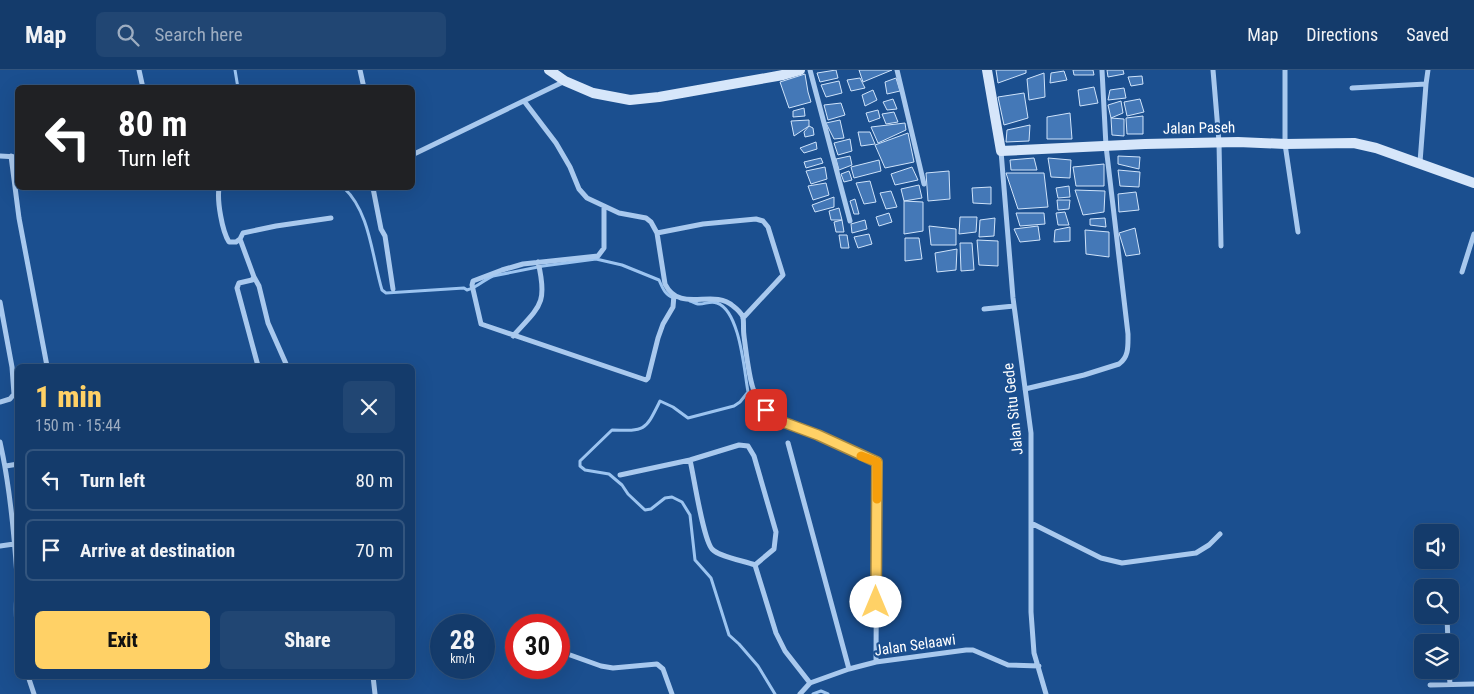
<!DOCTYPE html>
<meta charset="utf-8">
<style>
body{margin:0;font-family:"Roboto Condensed",sans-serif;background:#214673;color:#f1f3f6;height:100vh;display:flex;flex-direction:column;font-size:19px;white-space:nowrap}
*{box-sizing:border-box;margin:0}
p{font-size:16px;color:#9dadc1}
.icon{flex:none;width:28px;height:28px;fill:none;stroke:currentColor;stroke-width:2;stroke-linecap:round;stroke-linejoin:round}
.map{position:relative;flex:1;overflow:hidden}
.panel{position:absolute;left:15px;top:294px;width:400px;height:315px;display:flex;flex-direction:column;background:#143b6b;border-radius:8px;box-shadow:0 5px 20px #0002,0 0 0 1px #33557e}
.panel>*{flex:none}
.top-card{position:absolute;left:15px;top:15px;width:400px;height:105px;border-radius:8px;box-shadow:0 5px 20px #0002,0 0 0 1px #33557e;background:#202124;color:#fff;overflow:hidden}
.buttons{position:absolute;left:1414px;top:454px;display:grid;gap:10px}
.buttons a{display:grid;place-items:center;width:45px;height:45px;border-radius:8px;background:#143b6b;box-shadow:0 5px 20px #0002,0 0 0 1px #33557e;font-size:25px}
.speed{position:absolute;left:430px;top:544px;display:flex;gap:10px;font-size:25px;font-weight:700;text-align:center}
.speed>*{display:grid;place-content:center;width:65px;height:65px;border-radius:50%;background:#143b6b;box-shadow:0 5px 20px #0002,0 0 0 1px #33557e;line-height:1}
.speed small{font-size:12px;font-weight:400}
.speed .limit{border:8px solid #d22;background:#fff;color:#111}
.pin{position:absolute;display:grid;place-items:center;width:42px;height:42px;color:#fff;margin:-21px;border-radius:10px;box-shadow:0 2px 8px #0006}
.me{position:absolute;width:55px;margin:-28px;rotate:0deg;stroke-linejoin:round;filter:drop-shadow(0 0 4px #0008)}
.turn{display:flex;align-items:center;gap:18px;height:105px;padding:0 20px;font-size:22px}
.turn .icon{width:65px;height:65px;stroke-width:2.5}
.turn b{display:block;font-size:35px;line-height:42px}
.round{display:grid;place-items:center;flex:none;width:52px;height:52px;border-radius:8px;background:#214673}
.headline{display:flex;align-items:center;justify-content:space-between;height:85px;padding:0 20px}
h1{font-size:30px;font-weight:800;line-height:38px;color:#ffd166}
.primary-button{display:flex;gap:10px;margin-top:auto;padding:10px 20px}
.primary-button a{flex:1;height:58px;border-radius:8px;background:#ffd166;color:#111;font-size:20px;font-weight:800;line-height:58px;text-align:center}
.primary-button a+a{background:#214673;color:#f1f3f6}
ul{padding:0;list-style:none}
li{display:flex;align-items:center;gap:15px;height:62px;margin:0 10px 8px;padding:0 10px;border:2px solid #33557e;border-radius:8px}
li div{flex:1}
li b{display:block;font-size:19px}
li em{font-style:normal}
header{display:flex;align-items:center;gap:30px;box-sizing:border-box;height:70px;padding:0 25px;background:#143b6b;border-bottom:1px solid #33557e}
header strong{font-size:24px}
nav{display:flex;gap:28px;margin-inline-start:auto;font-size:18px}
.search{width:350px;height:45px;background:#214673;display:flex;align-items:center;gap:12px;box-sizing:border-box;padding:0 18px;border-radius:8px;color:#9dadc1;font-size:19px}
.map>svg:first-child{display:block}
</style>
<header>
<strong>Map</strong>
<div class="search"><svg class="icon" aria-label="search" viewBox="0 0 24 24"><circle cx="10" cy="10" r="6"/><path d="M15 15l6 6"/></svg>Search here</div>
<nav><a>Map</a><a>Directions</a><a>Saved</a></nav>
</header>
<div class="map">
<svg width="1474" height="624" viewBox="0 0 1474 624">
<rect width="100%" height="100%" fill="#1b4f8f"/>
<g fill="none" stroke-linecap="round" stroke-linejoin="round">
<path stroke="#9cc4f0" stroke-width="3" d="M235,0L238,18
M344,118C370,142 372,187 382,220L386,223L464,218L467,220C478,217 483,210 493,206L543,196L596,189L622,195L659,210C663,219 665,225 674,228
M690,231C693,232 695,233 698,234C704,235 710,230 717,233C740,241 744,300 748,322L740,332L734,336L688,348L673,337L660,331C645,361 646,361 612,360L580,391V396L585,400L609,404L622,415L628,424L645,440L651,439L665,428L672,427L682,432L690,445L695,490L711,508L729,565L739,574L758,596L775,624
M813,624L821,621L828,624"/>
</g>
<path fill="#4478b7" stroke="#cfe3fa" d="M836,0L838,8L820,12L817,3Z
M859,0H892L863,12Z
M996,0H1026V3L998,13Z
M1073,0H1093L1094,5H1074Z
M1107,0H1123L1124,4L1108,7Z
M1064,1L1067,10L1050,13L1051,3Z
M1044,3L1045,27L1029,30L1027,9Z
M805,4L808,22L811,32L789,38L780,12Z
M1142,6L1143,14L1131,16L1128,7Z
M860,8L865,18L851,21L847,10Z
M896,8L900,21L887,24L885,12Z
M839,11L842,23L826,27L821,15Z
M1094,17L1098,33L1080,36L1078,20Z
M1124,18L1126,28L1108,30L1110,20Z
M873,20L877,30L865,36L862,25Z
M1024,23L1028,48L1004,55L998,27Z
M893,29L897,39L887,40L883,32Z
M1140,29L1144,42L1127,46L1124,32Z
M1121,31L1123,43L1111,48L1108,35Z
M841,33L845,45L828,50L824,35Z
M804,38L805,46L793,47V41Z
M878,40L880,48L869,52L866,43Z
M894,42L898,52L886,54L882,44Z
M1070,43L1072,69H1047V47Z
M1143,46V64H1127L1126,48Z
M1111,48L1124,49V66L1112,65Z
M809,50V56L794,66L791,51Z
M840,50L844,68L834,69L826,53Z
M905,53L906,60L878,73L871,57Z
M1030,55L1029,71L1006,72L1007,60Z
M809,56L813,58L814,65L805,67L804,62Z
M858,62H870L875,74L861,76Z
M908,63L914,92L885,98L875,75Z
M850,69L852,81L838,85L834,73Z
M816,72L817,79L804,83L800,78Z
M850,86L852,95L839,100L836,89Z
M1118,86L1140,87L1139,99L1118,94Z
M821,88L823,93L806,98L804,92Z
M1034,88L1037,100H1011L1010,90Z
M1048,88L1071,90L1070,108L1051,107Z
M879,90L881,101L854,108L851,97Z
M1104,94V116H1076L1073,97Z
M825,97L827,109L811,114L806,101Z
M912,97L918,110L895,115L891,104Z
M1118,100L1140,102L1139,117L1120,116Z
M849,101L852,110L844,112L841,104Z
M949,101L950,129L928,131L926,103Z
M1006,103H1044L1048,137L1018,139Z
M870,111L876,132L864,134L856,113Z
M826,113L829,125L813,130L808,116Z
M919,115L922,128L904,131L901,119Z
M1069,116L1070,127L1058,128L1056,118Z
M991,117V134L973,133L972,118Z
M1075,120L1105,121L1104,142L1083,145Z
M891,121L897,137L886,139L880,123Z
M1136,122L1139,140L1119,142L1118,124Z
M834,127V137L815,142L812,135Z
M855,129L859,144H854L850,131Z
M1057,130H1070L1069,139L1058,140Z
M904,131L923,132V161L904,164Z
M839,138L842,150H831L829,141Z
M1065,142L1069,155H1058L1056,143Z
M889,143L892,152L879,156L876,147Z
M1016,143H1044L1045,154L1020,156Z
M960,147H977L976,162L959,164Z
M995,148L994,166L979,167L980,150Z
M1105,148L1106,157L1090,155V149Z
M842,150L844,162H836L834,152Z
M865,150L867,159L852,163L851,154Z
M929,156L956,159V175H931Z
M1038,156L1040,170L1020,172L1014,159Z
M1070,157V171L1054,172L1055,160Z
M1135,158L1140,184L1126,186L1119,163Z
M1085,160L1109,162V187L1086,184Z
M869,164L872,174L858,178L854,167Z
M839,165H847L849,178H841Z
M905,168H919L922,189L905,191Z
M977,170L998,171V196L979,195Z
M960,173H972L974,200L961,201Z
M957,179L956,200L937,202L935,183Z"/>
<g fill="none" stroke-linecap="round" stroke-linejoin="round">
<path stroke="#a9c9ee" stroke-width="5" d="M139,0L143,18
M360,0L364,18
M810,0L850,151
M897,0L924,114
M1213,0L1219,72L1221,176
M1285,0V74L1298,162
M1352,18L1426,14
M524,31L556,73L570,97L579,119L587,128L619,143L646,148L651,152L657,163
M1001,81L1013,228L1031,363V542L1034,583L1046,624
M412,85L565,11
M0,86L18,87
M11,86L19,148L47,296
M1420,92L1426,14L1428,0
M219,118C217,131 222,161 229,172H236L240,169
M373,118L381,159L385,166L393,219
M604,137V178L598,186L523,194L502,200L473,211L472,215L481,254L646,310L648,308L658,268L663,254L673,237L674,225
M1462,202L1474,164
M254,207L259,216L268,253L287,296
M0,232L12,297L14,324L10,329L0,332
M984,239L1014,236
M743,248L783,205L768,157L763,151L756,149L703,154L657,163L665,214C680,244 713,218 733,236C737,239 741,243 743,247C744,253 743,260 744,266C746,282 748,300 752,315C754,324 763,337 769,345C780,357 803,359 818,365C838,374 857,384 877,393L876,592
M513,266C540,236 548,234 538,192
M258,296L237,218L239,213L252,210L254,207L240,169L243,163L276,156L331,148
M1025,319L1084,305L1119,294C1129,287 1128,276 1128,264L1106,76L1102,0
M0,372C10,416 14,461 17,506C18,524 14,542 18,560
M788,373L849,599
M690,390C694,407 703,469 712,479C719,487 745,491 755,495L776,563L785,581L810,613
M6,396L18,394
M620,405L690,390L739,375L748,376L754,386L776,462L774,479L755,495
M1031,453L1101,488L1122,493L1196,483L1209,475L1220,464
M0,476L14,474
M1447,547L1448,572
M507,577H516
M559,581L601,596L613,598L657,594L663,599L672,624
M1449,600L1450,614
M28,606L34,624
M373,606L375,624
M1430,615L1474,614
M800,624L810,613L849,599L876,592L966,580H973L1008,595L1039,596"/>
<path stroke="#d6e6fa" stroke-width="10" d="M549,0L565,11L593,23L630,30L659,27L783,5L800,0
M987,0L1001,81L1145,74L1238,72L1285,74L1354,73L1376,78L1474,113"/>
</g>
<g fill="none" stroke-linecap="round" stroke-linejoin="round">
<g stroke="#a68842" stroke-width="12">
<path id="route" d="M766,340L775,349L818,365L877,392L876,532"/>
</g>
<use href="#route" stroke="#ffd166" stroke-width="9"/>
<path stroke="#f59e0b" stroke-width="9" d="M861,386L877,392V429"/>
</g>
<g text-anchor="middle" stroke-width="4.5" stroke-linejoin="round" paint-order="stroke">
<g font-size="15" fill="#fff" stroke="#1b4f8f">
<text transform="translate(1199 58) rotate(-1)" y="5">Jalan Paseh</text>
<text transform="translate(1013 339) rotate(-96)" y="5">Jalan Situ Gede</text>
<text transform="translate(915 575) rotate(-8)" y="5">Jalan Selaawi</text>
</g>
</g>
</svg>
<div class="buttons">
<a><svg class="icon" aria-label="sound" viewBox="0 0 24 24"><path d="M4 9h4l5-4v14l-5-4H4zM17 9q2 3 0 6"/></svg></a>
<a><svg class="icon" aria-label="search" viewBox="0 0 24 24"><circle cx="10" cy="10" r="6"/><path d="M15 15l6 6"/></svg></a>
<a><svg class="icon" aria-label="layers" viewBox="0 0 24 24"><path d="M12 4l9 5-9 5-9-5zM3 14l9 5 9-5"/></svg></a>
</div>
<div class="speed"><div>28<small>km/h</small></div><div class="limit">30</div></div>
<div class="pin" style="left:766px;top:340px;background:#d93025"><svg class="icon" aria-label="arrive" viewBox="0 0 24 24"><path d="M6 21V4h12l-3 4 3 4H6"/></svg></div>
<svg class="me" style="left:876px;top:532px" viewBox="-20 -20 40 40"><circle r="19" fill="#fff"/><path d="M0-13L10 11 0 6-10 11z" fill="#ffd166"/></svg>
<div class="top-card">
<div class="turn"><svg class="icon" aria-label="left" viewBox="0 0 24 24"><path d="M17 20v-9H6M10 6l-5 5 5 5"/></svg><div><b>80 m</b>Turn left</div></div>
</div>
<section class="panel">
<div class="headline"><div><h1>1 min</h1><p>150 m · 15:44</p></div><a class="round"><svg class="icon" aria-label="close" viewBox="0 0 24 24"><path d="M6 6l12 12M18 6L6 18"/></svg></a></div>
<ul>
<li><svg class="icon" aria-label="left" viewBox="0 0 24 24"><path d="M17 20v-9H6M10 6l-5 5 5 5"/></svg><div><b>Turn left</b></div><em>80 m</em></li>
<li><svg class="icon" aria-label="arrive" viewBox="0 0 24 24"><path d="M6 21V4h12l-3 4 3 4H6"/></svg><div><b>Arrive at destination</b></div><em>70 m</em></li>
</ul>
<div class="primary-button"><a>Exit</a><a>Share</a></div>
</section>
</div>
